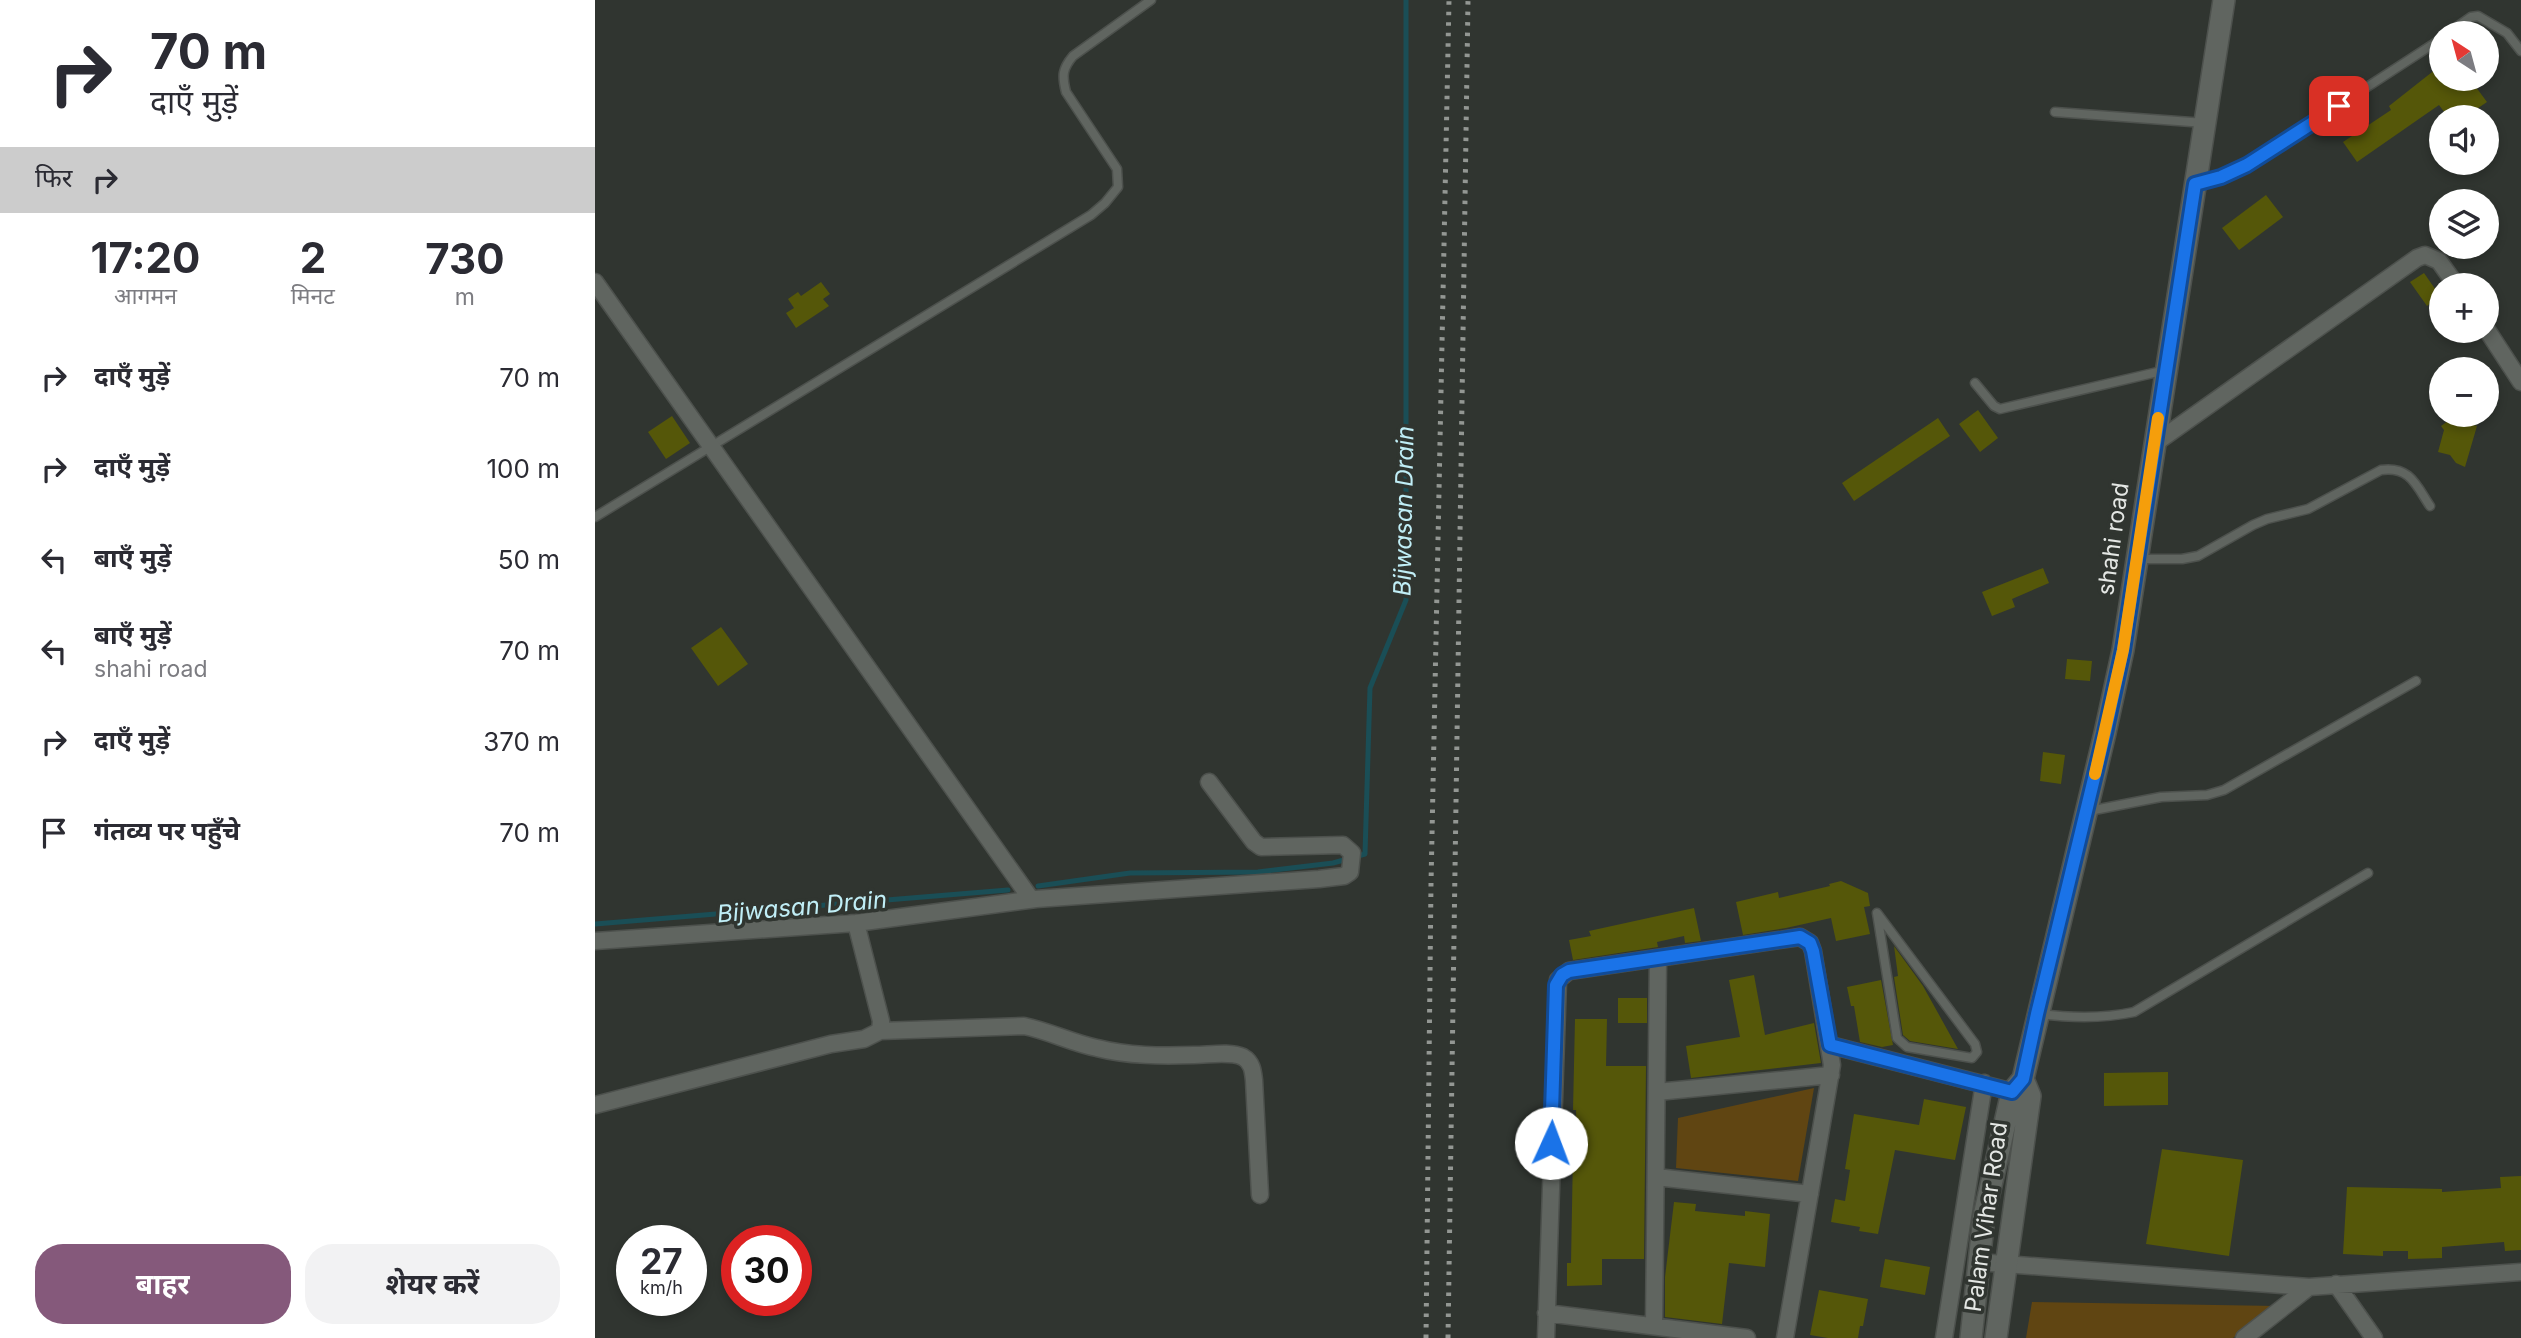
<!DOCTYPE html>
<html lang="hi">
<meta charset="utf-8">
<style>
body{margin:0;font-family:Inter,"Noto Sans Devanagari",sans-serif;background:#f2f2f3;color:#2b2b33;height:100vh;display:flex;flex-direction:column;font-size:26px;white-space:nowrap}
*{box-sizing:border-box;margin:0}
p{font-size:23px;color:#7c7c81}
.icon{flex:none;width:38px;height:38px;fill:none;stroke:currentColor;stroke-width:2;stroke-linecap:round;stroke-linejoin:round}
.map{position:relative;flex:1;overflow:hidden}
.drawer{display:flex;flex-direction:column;background:#fff;width:595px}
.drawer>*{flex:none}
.hud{background:#fff;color:#2b2b33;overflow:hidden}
.needle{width:46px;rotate:324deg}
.controls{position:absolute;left:1834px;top:21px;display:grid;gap:14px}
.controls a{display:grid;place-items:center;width:70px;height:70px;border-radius:50%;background:#fff;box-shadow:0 4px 10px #0003;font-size:35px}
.speed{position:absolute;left:21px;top:1225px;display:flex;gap:14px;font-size:35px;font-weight:700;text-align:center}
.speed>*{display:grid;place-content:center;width:91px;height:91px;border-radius:50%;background:#fff;box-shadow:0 4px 10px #0003;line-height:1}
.speed small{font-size:18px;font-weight:400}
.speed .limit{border:10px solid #d22;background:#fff;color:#111}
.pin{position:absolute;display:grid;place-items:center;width:60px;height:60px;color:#fff;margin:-30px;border-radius:14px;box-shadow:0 4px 10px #0006}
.me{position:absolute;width:77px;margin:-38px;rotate:2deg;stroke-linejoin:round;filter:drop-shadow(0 0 5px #0008)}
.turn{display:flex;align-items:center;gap:24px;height:147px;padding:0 35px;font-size:32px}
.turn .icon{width:91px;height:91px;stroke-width:2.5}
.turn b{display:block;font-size:49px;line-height:60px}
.then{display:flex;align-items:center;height:66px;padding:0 35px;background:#0003;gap:14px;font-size:26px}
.eta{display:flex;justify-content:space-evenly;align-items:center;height:119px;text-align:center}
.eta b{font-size:42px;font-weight:700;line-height:49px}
.cta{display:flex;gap:14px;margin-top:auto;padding:14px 35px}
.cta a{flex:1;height:80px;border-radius:28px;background:#85597b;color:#fff;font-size:28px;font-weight:700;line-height:80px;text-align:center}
.cta a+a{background:#f2f2f3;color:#2b2b33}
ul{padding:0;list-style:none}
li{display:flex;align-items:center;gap:21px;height:91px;padding:0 35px}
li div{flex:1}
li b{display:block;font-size:26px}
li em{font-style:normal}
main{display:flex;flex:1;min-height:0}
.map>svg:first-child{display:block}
</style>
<main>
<section class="drawer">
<div class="hud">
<div class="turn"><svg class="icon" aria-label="right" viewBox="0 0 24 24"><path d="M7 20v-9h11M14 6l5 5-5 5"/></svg><div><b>70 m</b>दाएँ मुड़ें</div></div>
<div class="then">फिर<svg class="icon" aria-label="right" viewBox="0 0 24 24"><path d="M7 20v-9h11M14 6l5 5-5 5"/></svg></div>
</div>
<div class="eta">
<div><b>17:20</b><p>आगमन</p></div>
<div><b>2</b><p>मिनट</p></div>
<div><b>730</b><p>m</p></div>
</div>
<ul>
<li><svg class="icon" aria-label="right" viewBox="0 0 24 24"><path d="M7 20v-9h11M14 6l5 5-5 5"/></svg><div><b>दाएँ मुड़ें</b></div><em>70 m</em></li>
<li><svg class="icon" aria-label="right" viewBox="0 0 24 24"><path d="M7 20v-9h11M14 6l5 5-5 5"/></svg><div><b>दाएँ मुड़ें</b></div><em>100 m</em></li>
<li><svg class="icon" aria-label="left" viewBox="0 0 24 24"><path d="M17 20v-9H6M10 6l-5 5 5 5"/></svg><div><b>बाएँ मुड़ें</b></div><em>50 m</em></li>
<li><svg class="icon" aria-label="left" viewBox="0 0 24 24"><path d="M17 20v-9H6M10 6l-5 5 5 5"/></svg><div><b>बाएँ मुड़ें</b><p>shahi road</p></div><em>70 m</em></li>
<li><svg class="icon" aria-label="right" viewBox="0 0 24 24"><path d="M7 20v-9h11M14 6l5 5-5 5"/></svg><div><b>दाएँ मुड़ें</b></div><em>370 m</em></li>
<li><svg class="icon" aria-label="arrive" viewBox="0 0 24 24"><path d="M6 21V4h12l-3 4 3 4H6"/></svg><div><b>गंतव्य पर पहुँचे</b></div><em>70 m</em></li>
</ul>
<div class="cta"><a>बाहर</a><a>शेयर करें</a></div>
</section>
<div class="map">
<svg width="1926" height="1338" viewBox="0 0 1926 1338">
<rect width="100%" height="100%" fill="#303530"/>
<path fill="#604512" d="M1219,1088L1203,1181L1081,1168L1083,1118Z
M1437,1302L1682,1306L1638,1338H1431Z"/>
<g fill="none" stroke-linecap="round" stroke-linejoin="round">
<path stroke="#1a4e56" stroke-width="5" d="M443,886L535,873L663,872L738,863L770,854L775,688L811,600V0
M0,924L413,890"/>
</g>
<path fill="#555709" d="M1846,65V79H1875L1892,102L1870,117H1853L1844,105L1762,162L1748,142L1796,110L1794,106Z
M1671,195L1688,217L1644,250L1627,228Z
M1829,273L1845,296L1832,306L1815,282Z
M226,282L235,294L228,299L234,306L201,328L191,313L199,308L193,299L203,292L206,296Z
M1383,410L1403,438L1385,452L1364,424Z
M1849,415H1870L1868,422L1882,426L1870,467L1861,463L1855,455L1843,452L1849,430L1846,426L1853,421Z
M77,416L95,443L71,459L53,432Z
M1343,418L1355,436L1259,501L1247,483Z
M1448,568L1454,583L1417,599L1420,607L1397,616L1387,592Z
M126,627L153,664L123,686L96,648Z
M1472,659L1497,661L1495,681L1470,679Z
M1448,752L1470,755L1466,784L1445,781Z
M1246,881L1273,893L1275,906L1269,907L1275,934L1241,941L1236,918L1191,928L1148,935L1141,902L1183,892L1184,898L1235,886L1234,884Z
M1099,908L1106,941L1090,943L1089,936L1062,942L1063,947L978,960L974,940L996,936L994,931Z
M1299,946L1328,986L1363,1049L1315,1041L1308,1035L1299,977L1303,976Z
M1159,975L1170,1035L1219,1023L1226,1063L1096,1078L1091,1046L1145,1037L1134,980Z
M1286,980L1298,1045L1287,1047L1265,1042L1259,1006H1256L1252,987Z
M1023,998H1052V1023H1023Z
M980,1019H1012L1011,1066H1051L1049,1259H1007V1285L972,1286V1263H976L978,1152H982L981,1110H978Z
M1573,1072V1105L1509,1106V1073Z
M1329,1099L1371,1107L1360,1160L1300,1150L1283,1234L1264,1231L1265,1227L1236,1222L1240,1199L1250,1201L1255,1170L1250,1169L1259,1114L1324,1125Z
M1567,1149L1648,1160L1634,1256L1551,1244Z
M1926,1176V1250L1910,1251L1909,1242L1847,1247V1258L1813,1259V1251H1788V1256L1748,1254L1752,1187L1847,1189V1192L1906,1188L1905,1177Z
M1079,1202L1101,1204L1100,1211L1150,1216V1211L1175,1214L1170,1267L1134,1263L1127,1324L1070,1317V1277Z
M1290,1259L1335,1267L1330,1295L1285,1287Z
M1224,1290L1273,1299L1268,1326H1265L1263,1338H1233L1215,1335Z"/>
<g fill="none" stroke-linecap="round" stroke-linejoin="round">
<g stroke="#4d514d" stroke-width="11">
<path id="lane" d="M1853,33L1876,17L1883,16L1912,33L1926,51
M1460,112L1610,123
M1603,183L1626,177L1652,165L1846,39
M1380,383L1399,406L1405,409L1571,370
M0,517L496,215L510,203L523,187L522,169L471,92C467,76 467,69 478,56L556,0
M1543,559H1587L1603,556L1658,525L1672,519L1713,509L1786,470C1815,466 1821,485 1835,506
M1494,811L1566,797L1612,795L1629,790L1821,681
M1282,913L1380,1044L1382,1052L1377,1058L1312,1047L1302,1038Z
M1445,1014C1477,1018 1507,1019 1539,1012L1773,873"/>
</g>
<g stroke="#4d514d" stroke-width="19">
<path id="street" d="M0,282L436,899
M1892,330L1926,382
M1559,444L1822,258L1830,255L1844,261L1861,285
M261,923L286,1021L285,1031
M0,941L261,923L441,899L724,879L749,876L755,872L757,853L748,845L666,847L659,842L614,782
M1235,1045L1426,1094
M1062,1092L1236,1075
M0,1105L236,1044L269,1039L285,1031L429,1026C454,1031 477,1043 502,1048C533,1056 567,1056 599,1055C614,1055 635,1051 648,1057C657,1062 658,1071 659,1080L665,1195
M1061,1177L1215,1194
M1383,1262L1714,1287L1926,1272
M1741,1284L1779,1338
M951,1313L1152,1338
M1059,1325L1063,959
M951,1338L963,980L974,971L1205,937L1215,943L1218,951L1237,1065L1190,1338
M1349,1338L1389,1083
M1649,1338L1714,1287"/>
</g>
<g stroke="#4d514d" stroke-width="24">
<path id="secondary" d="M1376,1338L1389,1216L1417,1092L1428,1079L1510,733L1528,650L1629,0
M1401,1338L1435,1096L1428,1079"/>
</g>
<use href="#lane" stroke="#606560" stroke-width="8"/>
<use href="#street" stroke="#606560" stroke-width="16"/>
<use href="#secondary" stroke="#606560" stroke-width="21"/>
<path stroke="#939793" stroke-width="5" stroke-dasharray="3.5 7" stroke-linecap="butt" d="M831,1338L836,884L854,0
M853,1338L873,0"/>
</g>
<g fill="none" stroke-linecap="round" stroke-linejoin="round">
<g stroke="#114b97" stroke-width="18">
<path id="route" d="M956,1143L961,985L967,975L974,971L1205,937L1215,943L1218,951L1235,1045L1417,1092L1428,1079L1442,1014L1510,733L1528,650L1600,184L1626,177L1652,165L1744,106"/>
</g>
<use href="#route" stroke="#1a73e8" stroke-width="12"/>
<path stroke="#f59e0b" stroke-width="12" d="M1500,774L1528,650L1563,418"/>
</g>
<g text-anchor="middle" stroke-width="7" stroke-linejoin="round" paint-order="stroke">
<g font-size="23" fill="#e4e7e4" stroke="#303530">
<text transform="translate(1518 539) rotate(-82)" y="8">shahi road</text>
<text transform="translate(1391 1217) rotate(-82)" y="8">Palam Vihar Road</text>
</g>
<g font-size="24" font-style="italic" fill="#c0eef6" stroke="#303530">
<text transform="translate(809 511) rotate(-89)" y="8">Bijwasan Drain</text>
<text transform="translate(207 907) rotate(-5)" y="8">Bijwasan Drain</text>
</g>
</g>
</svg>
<div class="controls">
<a><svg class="needle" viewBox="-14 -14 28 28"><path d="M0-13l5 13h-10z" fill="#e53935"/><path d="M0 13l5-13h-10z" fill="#7c7c81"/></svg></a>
<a><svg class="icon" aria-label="sound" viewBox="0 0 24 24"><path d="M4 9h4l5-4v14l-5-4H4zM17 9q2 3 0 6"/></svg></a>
<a><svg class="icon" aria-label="layers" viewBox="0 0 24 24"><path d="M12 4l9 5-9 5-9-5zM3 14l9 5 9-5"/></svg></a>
<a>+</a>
<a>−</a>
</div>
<div class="speed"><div>27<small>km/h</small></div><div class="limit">30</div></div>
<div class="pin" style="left:1744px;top:106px;background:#d93025"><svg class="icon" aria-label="arrive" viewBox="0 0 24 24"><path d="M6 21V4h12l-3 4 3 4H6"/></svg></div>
<svg class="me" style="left:956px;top:1143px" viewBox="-20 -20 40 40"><circle r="19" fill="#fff"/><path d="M0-13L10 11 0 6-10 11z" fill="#1a73e8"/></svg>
</div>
</main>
